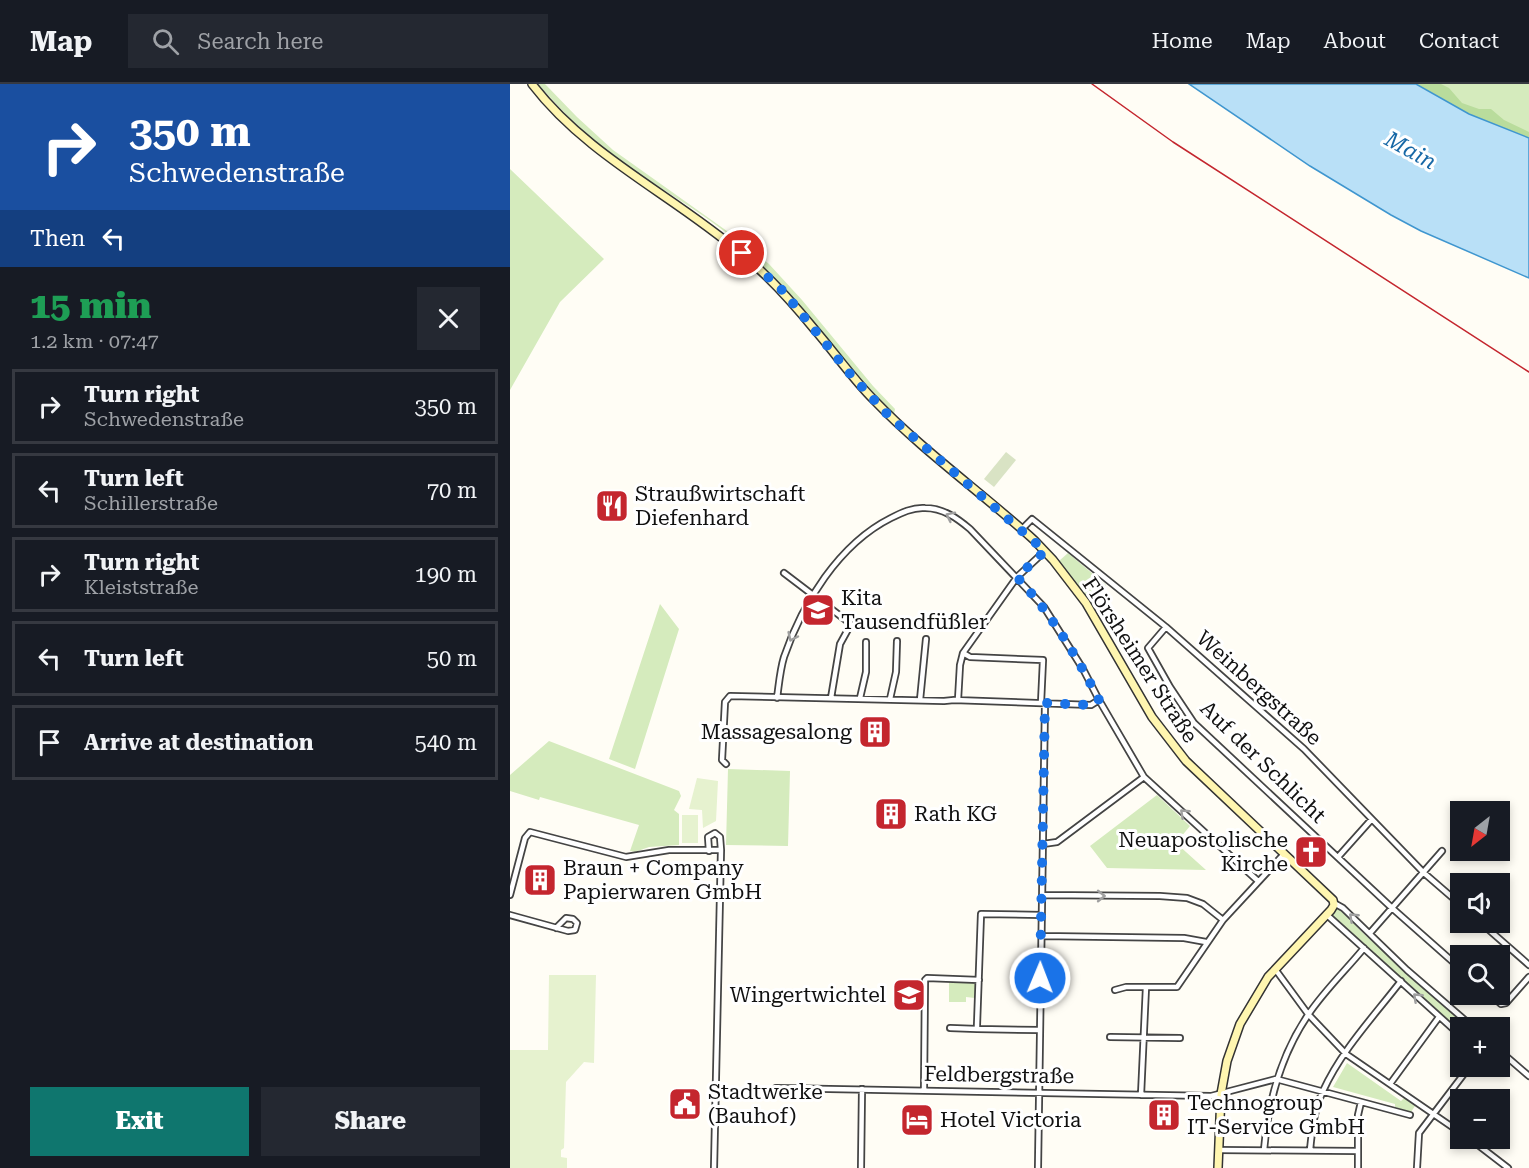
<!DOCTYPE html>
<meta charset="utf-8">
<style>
body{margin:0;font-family:"Roboto Serif",serif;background:#242831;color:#f1f3f6;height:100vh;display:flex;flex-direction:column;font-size:22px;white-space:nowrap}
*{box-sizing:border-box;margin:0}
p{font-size:20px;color:#9ea1a6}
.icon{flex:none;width:33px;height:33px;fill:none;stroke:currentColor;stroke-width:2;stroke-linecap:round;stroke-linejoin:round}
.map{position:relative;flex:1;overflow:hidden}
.drawer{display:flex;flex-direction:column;background:#171b24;width:510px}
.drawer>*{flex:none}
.banner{background:#1a4fa0;color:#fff;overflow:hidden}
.needle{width:39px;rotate:211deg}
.fabs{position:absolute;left:940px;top:717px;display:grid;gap:12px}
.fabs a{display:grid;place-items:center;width:60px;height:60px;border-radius:0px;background:#171b24;box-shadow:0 3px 9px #0003;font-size:30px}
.pin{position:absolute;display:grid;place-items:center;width:51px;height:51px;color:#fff;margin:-26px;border:3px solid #fff;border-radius:50%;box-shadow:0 2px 6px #0007}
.me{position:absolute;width:66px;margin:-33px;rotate:1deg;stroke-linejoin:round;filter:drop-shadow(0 0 4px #0008)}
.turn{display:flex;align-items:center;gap:21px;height:126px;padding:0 30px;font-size:27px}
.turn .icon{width:78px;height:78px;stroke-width:2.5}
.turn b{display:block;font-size:42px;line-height:51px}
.then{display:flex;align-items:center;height:57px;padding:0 30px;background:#0003;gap:12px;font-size:22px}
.round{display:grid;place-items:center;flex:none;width:63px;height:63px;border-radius:0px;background:#242831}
.headline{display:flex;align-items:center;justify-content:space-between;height:102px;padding:0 30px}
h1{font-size:36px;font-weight:800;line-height:45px;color:#1e9e55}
.cta{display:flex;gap:12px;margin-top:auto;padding:12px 30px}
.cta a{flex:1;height:69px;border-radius:0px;background:#0f766e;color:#fff;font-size:24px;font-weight:800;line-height:69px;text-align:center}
.cta a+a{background:#242831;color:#f1f3f6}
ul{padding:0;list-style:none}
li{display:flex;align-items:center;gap:18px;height:75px;margin:0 12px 9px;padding:0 18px;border:3px solid #363941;border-radius:0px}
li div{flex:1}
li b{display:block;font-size:22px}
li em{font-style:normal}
header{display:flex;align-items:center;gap:36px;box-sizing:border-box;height:84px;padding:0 30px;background:#171b24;border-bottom:2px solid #363941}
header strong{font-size:28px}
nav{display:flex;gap:33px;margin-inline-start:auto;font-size:21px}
.search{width:420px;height:54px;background:#242831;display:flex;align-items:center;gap:15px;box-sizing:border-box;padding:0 21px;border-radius:0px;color:#9ea1a6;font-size:22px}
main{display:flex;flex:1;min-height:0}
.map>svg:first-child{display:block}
</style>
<header>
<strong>Map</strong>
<div class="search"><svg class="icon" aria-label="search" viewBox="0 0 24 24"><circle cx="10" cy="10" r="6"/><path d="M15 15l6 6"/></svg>Search here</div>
<nav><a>Home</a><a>Map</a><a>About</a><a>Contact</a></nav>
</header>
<main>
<section class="drawer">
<div class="banner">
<div class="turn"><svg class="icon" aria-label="right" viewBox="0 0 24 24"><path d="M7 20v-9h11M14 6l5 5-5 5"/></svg><div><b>350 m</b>Schwedenstraße</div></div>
<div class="then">Then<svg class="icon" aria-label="left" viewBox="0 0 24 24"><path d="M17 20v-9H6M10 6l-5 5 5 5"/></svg></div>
</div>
<div class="headline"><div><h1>15 min</h1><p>1.2 km · 07:47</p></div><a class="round"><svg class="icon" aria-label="close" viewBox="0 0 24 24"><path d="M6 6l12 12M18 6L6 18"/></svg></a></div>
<ul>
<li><svg class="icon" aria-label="right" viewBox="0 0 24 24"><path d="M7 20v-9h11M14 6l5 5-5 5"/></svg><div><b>Turn right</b><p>Schwedenstraße</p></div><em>350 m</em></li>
<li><svg class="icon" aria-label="left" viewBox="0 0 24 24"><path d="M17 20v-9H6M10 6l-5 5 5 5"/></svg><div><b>Turn left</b><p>Schillerstraße</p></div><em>70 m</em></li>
<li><svg class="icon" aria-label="right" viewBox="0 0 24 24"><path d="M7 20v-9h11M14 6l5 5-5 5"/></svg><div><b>Turn right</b><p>Kleiststraße</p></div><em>190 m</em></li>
<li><svg class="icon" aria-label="left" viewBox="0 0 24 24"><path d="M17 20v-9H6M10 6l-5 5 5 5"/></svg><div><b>Turn left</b></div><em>50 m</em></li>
<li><svg class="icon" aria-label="arrive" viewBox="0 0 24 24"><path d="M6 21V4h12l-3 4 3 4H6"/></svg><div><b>Arrive at destination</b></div><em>540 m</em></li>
</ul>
<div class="cta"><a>Exit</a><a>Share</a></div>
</section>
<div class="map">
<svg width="1019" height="1084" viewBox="0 0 1019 1084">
<rect width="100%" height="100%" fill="#fffdf5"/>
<path fill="#d5ebbd" d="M28,0H35L67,33L103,66L231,157L259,180L292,216L363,302L385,325L384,330C330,276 288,212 231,161C191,126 142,101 100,69C73,49 50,25 28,0Z
M906,0H1019V54Z
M0,85L94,175L50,218L0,306Z
M558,469L596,501L582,521L549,477Z
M150,520L169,545L125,685L99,675Z
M39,657L169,707L171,712L164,726L169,730V761L139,763L125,768L120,767L129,741L30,713L29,716L0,707V691Z
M218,685L280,687L278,762L216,761Z
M647,711L680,742L666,759L696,786L597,784L580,762Z
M828,823L833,826L832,828L857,853L960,943L951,944V949L823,833L822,829Z
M439,899H465V914L456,913V918H439Z
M837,979L891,1017L894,1014L905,1022L901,1028L885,1023V1020L823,1003Z"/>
<path fill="#b9dc9c" d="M906,0H931L939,4L952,19L969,25H981L994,36L1019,48V54L959,30Z"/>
<path fill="#d9e3c4" d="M496,368L506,376L484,403L474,395Z"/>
<path fill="#e6f2cf" d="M187,694L208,697L206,737L193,744L192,726L179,725Z
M172,731H188V759H172Z
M39,891H86L84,979L74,978L56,998L54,1064L51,1066V1073L57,1074V1084H0V966H38Z"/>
<path fill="#b9e0f7" stroke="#3f96cf" stroke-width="1.5" d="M679,0H906L959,30L1019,54V194L911,147L881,131L800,82Z"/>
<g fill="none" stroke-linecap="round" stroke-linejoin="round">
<g stroke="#444" stroke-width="8">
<path id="street" d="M512,445L522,435L656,543L794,665L914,789L951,821
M274,489L341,540L330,560L321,614
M656,543L638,564L660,603L684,639L882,824L951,885
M453,569L460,573L533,576L531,619
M267,614C269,600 270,586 274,573C292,520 329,460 381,434C391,429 403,423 415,424C433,424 447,434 460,445L534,523L573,585L589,616L634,693L748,797
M350,614L356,588V558
M380,615L386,588L387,557
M410,616L416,555
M448,616L450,581L453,569L507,493L535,467
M216,680L212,676L215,618L220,612L434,617L444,616L581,621L589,616
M533,760L547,758L634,693
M199,767L198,753L205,749L210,753L211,766L204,1084
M828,773L861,736
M0,811L15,754L20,748L116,773L159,766H211
M532,811L650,812L677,814L693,820L713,836
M824,819L833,824L897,886L964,944
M0,831L58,847L65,846L67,839L63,835L56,834L46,844
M817,831L951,952
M970,838L1019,881
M860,849L932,767
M531,852L674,854L696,858
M765,885L798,930L836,970L951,1049
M605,906L616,903H667L713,836L774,770
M980,910L991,920L996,919L1019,893
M440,944L467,945
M529,946L467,945V941L471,830L532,831
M600,953L670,954
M990,967L1019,992
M880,1000L929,933
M266,1004L701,1012L766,995L900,1031
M414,1006L415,896L417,894L469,896
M631,1011L636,903
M959,1054L998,1084
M709,1066L848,1067
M754,1066C758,1018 771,971 798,931C814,907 836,886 854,864
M800,1066C802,1046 804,1026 813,1007C831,967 864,932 891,897
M351,1084L352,1005
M528,1084L535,619
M848,1084V1031L851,1018
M907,1084L909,1049L960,982"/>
</g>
<g stroke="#333" stroke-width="10">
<path id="secondary" d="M22,0C78,73 165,112 233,171C260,193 283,219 305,246C325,269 342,294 364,316C413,367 471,408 524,456L543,476L576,519L642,633L676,677L823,816L824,821L821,826L758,893L730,940L717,977L711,1010L708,1084"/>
</g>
<use href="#street" stroke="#fff" stroke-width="4.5"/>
<use href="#secondary" stroke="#fff6b0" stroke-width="7"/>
<path stroke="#c4262e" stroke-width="1.5" d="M582,0L663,58L1019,288"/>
</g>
<defs><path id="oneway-chevron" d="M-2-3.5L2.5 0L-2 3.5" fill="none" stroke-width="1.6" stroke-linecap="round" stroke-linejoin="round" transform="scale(1.5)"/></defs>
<g stroke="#a0a0a0">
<use href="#oneway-chevron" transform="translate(440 432) rotate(-154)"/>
<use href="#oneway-chevron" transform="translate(282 553) rotate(115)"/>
<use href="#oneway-chevron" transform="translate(674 729) rotate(-137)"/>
<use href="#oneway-chevron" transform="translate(591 812)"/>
<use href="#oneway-chevron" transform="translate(843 833) rotate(-137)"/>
<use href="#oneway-chevron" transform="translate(907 913) rotate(-137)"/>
</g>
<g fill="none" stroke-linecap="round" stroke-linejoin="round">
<path stroke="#1a73e8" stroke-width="10" stroke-dasharray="0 18" d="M232,169L273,207L341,291L379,332L535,467L507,493C542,531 566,571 589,616L581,621L535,619L530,894"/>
</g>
<defs>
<g id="restaurant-square" transform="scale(1.725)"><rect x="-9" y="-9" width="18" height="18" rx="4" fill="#c4262e" stroke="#fff"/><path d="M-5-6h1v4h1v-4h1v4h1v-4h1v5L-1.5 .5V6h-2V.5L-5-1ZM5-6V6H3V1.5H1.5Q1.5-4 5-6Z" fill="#fff"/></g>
<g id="school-square" transform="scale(1.725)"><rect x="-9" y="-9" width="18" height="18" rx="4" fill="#c4262e" stroke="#fff"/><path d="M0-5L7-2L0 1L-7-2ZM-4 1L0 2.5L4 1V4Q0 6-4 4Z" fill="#fff"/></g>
<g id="building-square" transform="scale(1.725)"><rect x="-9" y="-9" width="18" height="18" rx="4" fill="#c4262e" stroke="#fff"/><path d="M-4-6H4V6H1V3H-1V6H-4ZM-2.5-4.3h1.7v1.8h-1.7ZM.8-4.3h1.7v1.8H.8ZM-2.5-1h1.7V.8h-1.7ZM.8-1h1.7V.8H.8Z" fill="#fff"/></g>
<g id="church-square" transform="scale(1.725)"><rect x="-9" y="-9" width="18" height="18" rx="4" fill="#c4262e" stroke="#fff"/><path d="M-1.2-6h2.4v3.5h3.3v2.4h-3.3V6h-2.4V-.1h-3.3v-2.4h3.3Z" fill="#fff"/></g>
<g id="civic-square" transform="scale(1.725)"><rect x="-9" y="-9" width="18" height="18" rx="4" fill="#c4262e" stroke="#fff"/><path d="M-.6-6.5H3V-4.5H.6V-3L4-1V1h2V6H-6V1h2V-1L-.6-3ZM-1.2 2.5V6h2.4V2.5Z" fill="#fff"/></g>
<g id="hotel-square" transform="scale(1.725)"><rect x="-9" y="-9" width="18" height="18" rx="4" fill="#c4262e" stroke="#fff"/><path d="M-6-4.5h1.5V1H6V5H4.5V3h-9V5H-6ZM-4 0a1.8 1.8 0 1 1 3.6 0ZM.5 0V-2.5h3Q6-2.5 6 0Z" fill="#fff"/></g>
</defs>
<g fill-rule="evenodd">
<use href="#restaurant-square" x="102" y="422"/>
<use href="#school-square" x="308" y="526"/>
<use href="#building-square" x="365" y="648"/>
<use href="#building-square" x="381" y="730"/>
<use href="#church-square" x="801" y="768"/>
<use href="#building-square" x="30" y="796"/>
<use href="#school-square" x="399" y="911"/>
<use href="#civic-square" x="175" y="1020"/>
<use href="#building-square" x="654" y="1031"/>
<use href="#hotel-square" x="407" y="1036"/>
</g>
<g text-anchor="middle" stroke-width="6" stroke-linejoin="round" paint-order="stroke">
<g font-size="21" fill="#111" stroke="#fff" text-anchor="start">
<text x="125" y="417">Straußwirtschaft<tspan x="125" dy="24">Diefenhard</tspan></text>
<text x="331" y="521">Kita<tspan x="331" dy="24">Tausendfüßler</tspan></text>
<text x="342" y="655" text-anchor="end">Massagesalong</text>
<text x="404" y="737">Rath KG</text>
<text x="778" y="763" text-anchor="end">Neuapostolische<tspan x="778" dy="24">Kirche</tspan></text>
<text x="53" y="791">Braun + Company<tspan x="53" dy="24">Papierwaren GmbH</tspan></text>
<text x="376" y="918" text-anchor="end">Wingertwichtel</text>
<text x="198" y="1015">Stadtwerke<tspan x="198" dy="24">(Bauhof)</tspan></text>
<text x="677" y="1026">Technogroup<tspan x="677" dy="24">IT-Service GmbH</tspan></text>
<text x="430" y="1043">Hotel Victoria</text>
</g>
<g font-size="21" fill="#111" stroke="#fff">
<text transform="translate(630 576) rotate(57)" y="7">Flörsheimer Straße</text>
<text transform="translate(749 604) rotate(42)" y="7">Weinbergstraße</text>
<text transform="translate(753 678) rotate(44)" y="7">Auf der Schlicht</text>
<text transform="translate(489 991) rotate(1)" y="7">Feldbergstraße</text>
</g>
<g font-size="22" font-style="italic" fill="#1768a6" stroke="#fff">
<text transform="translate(901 66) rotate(29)" y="8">Main</text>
</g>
</g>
</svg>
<div class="fabs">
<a><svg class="needle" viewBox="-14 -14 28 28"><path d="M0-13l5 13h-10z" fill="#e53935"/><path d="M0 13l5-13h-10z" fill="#9ea1a6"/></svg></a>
<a><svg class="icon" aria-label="sound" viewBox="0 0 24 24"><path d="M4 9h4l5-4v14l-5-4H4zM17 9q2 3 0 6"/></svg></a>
<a><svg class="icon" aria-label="search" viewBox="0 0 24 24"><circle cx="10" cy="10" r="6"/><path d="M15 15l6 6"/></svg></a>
<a>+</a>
<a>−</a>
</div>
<div class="pin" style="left:232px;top:169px;background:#d93025"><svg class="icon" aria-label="arrive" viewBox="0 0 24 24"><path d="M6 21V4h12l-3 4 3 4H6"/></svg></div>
<svg class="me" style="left:530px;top:894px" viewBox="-20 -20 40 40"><circle r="17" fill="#1a73e8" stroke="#fff" stroke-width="3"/><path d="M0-11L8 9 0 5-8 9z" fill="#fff"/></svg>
</div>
</main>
